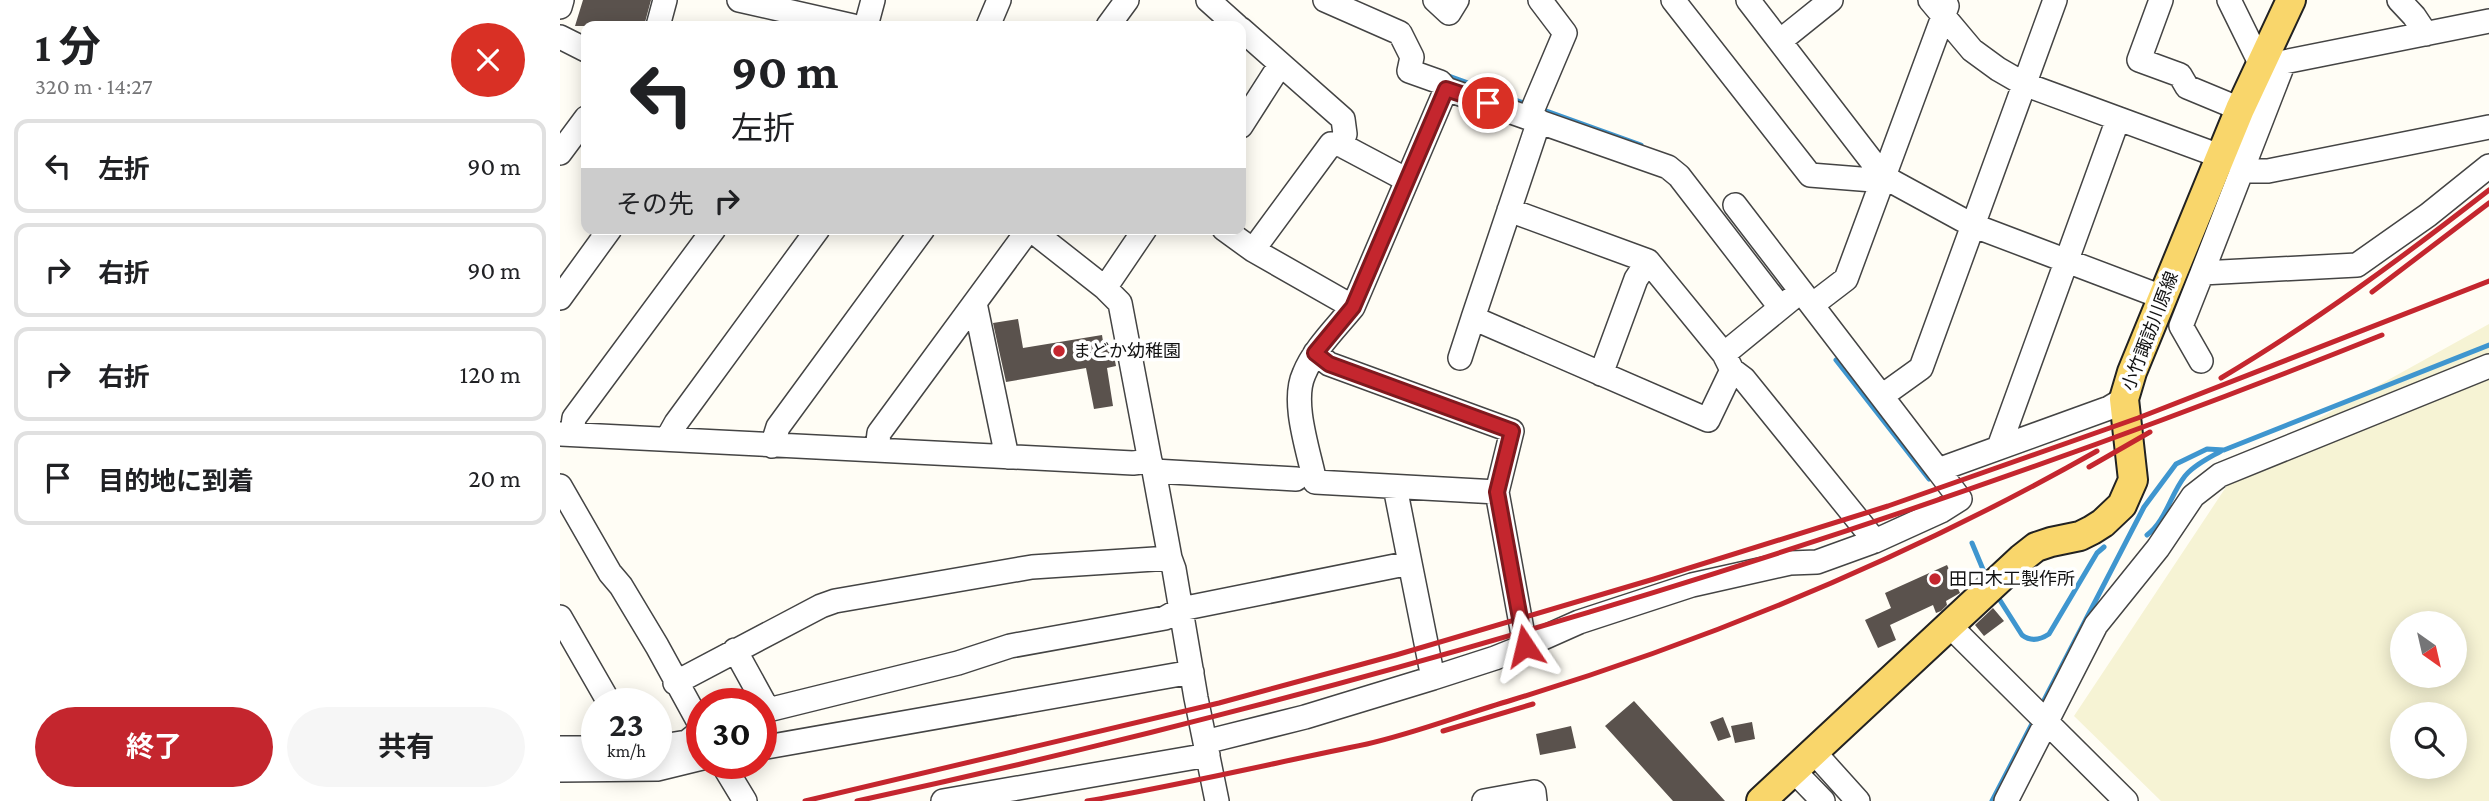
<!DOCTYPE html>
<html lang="ja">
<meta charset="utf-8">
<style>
body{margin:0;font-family:"Crimson Pro","Noto Sans JP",serif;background:#f6f6f6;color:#202124;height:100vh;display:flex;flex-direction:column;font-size:26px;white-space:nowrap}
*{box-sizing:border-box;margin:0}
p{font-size:23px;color:#757577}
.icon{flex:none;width:38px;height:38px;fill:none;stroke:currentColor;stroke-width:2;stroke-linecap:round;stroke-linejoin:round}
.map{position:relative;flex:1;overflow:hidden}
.drawer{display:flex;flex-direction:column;background:#fff;width:560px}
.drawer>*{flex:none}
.banner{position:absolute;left:21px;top:21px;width:665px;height:214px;border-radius:14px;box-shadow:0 4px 18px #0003;background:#fff;color:#202124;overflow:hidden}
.needle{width:46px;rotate:146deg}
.controls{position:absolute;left:1830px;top:611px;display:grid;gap:14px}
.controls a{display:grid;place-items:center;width:77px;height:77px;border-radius:50%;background:#fff;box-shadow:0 4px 18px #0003;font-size:35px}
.speed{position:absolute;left:21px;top:688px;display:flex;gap:14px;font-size:35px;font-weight:700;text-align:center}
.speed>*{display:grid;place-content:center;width:91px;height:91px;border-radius:50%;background:#fff;box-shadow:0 4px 18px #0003;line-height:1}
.speed small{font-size:18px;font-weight:400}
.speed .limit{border:10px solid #d22;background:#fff;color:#111}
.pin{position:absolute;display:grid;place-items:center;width:60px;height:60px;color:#fff;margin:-30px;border:4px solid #fff;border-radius:50%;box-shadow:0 2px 7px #0007}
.me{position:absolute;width:77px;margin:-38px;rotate:350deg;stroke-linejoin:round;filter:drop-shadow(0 0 5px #0008)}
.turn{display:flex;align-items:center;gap:24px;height:147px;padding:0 35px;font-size:32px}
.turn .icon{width:91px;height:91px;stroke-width:2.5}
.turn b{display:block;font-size:49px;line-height:60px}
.then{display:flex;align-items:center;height:66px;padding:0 35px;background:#0003;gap:14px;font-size:26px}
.round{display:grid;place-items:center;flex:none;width:74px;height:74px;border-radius:37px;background:#f6f6f6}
.head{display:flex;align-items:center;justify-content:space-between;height:119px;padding:0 35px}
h1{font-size:42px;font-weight:700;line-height:52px}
.cta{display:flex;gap:14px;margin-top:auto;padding:14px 35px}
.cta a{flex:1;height:80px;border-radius:42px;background:#c4262e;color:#fff;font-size:28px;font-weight:700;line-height:80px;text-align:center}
.cta a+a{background:#f6f6f6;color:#202124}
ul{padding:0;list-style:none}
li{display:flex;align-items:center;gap:21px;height:94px;margin:0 14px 10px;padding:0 21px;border:4px solid #e0e0e0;border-radius:14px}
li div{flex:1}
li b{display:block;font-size:26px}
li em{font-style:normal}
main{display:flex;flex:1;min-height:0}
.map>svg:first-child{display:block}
</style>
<main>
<section class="drawer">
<div class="head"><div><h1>1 分</h1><p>320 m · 14:27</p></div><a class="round" style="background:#d93025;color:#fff"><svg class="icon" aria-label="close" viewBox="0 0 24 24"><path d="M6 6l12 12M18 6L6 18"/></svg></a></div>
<ul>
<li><svg class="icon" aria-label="left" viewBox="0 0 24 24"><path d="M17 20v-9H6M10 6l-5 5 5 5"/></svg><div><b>左折</b></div><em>90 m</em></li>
<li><svg class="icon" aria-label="right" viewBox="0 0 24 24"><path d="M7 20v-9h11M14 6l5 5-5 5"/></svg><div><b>右折</b></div><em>90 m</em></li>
<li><svg class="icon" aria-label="right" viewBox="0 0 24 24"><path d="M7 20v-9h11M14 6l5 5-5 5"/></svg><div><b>右折</b></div><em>120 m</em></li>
<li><svg class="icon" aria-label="arrive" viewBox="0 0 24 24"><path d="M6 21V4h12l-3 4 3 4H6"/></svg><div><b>目的地に到着</b></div><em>20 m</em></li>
</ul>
<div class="cta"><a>終了</a><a>共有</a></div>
</section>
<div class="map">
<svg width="1929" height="801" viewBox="0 0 1929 801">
<rect width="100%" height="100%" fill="#fffdf5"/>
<path fill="#f6f3d4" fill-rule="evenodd" d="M1929,324V801H1601L1514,716L1674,475L1725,437ZM1843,623H1895V676H1843ZM1843,714H1895V766H1843Z"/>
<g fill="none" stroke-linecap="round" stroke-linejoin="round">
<path stroke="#3f96cf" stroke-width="5" d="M886,75L969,105
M978,108L1081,145
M1276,360L1369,479
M1587,535C1606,521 1610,495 1625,476C1634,465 1649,458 1661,451
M1412,543L1427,579
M1436,594L1462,635C1471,642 1480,640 1489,634L1537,553L1544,547
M1480,708L1584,507L1616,464L1647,449L1664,450L1929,345
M1432,801L1474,720"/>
</g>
<path fill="#5a524d" d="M23,0H91L84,26H15Z
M458,319L463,348L542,335L544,348L552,346L556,366L547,368L553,406L534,409L526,368L446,382L433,323Z
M1387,565L1400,593L1386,601L1387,605L1381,611L1376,613L1373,605L1330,625L1336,640L1318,648L1305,620L1331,608L1325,593Z
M1433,608L1444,621L1424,636L1415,625Z
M1074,701L1165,801H1113L1045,726Z
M1163,717L1171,737L1158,741L1150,722Z
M1192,722L1195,739L1175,743L1171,726Z
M1011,726L1016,748L980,755L976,734Z"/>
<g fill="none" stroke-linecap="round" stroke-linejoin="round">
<g stroke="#444" stroke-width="26">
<path id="minor" d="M179,0L293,26
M648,0L677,26
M765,0L840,33L852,57L849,71L880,82L886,89L1108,167L1119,176L1220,307
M875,0L889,13L897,0
M1113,0L1250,175L1313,180L1324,177
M1188,0L1324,177L1412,225L1602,297
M1370,0L1412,50L1438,69L1464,84L1676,162
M1601,0L1579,60L1620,75L1627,87L1680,109
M1669,0L1700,63
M1839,0L1854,16L1866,34
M0,7L2,0
M1929,21L1724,62L1642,273L1797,265L1868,215L1929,166
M98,26L105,0
M306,26L313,0
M428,26L439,0
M548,26L567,0
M681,29L783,119L785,134L781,145
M0,37L26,50
M1220,41L1271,0
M969,118L1005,33L980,0
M681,126L720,65
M0,153L26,118
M1681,171H1708L1929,127
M1175,205L1241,291
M949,210L1088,261L1164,354L1172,370L1148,420L913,318L979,121
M470,229L545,288L560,303L590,461L594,471L610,558L614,569L636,698L657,801
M693,250L771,144L781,145L847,180
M545,288L585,229
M0,298L50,229
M415,303L447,457
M1252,305L1286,279L1387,6
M793,307L886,89
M755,353L769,364L952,431L937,492
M1164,354L1241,291L1378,470L1549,408L1564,399
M900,358L913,318
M1641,361L1621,326L1642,273
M1172,370L1184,379L1315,541
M1041,374L1076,279L1088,261
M1322,396L1361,368L1495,0
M12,433L14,418L154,229
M0,434L573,463L590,461
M107,439L116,423L258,229
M212,446L218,427L363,229
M1439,447L1558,119
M317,450L319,433L469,229
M594,471L736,479
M0,486L50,573L61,586L97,646L142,728
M835,487L850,563
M0,617L50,704
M1390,626L1566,801
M965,646L1019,622L1132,585L1230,563L1257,562L1315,541L1381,511L1400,499L1378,470
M175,650L208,710L398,663L450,646L605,618L621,609L850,563L873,678L935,658L965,646L937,492L755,482C749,452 731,402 744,374C754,349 776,328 793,307L693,250L664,229
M115,683L261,606L275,601L472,567L610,558
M645,742L745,717L873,678
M96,747L127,742L142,730
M0,748H37
M201,748L632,672
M1255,751L1262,761L1298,801
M162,763L185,801
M0,770L97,769L142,758
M1234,771L1263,801
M383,801L648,755
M924,801L974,792L975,801
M1446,801L1536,625L1598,548L1633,496L1660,475L1929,366"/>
</g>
<g stroke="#222" stroke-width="32">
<path id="major" d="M1201,801L1462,558L1476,547L1491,542L1520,536L1532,530L1543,523L1562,505L1573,480L1564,399L1572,372L1680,109L1731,0"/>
</g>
<use href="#minor" stroke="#fff" stroke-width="23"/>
<use href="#major" stroke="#f9d66b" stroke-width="28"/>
<path stroke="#c4262e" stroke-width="5" d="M1812,292L1929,203
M1661,378C1755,322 1843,257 1929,190
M1529,467L1590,432
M883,731L973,704
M245,801L659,703L836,655L1094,579L1328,506L1578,418L1929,281
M297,801C817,688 1328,533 1822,335
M527,801C621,785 714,763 807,744C856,733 904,714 952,700C1156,638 1351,556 1537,451"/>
</g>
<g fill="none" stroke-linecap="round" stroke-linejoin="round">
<g stroke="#7f191e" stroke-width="18">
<path id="route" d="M928,103L886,89L793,307L755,353L769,364L952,431L937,492L965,646"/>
</g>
<use href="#route" stroke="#c4262e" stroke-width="12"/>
</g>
<g fill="#c4262e" stroke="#fff" stroke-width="2.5">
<circle cx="499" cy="351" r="7"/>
<circle cx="1375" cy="579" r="7"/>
</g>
<g text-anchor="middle" stroke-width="7" stroke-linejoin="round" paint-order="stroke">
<g font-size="18" fill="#111" stroke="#fff">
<text transform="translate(1590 331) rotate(-69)" y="6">小竹諏訪川原線</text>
</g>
<g font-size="18" fill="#111" stroke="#fff" text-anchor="start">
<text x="513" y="357">まどか幼稚園</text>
<text x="1389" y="585">田口木工製作所</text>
</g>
</g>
</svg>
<div class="controls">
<a><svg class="needle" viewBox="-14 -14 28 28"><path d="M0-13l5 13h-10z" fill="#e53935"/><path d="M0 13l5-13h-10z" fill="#757577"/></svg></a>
<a><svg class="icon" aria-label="search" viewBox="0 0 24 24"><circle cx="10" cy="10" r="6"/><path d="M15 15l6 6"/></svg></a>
</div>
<div class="speed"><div>23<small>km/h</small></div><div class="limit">30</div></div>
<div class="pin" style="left:928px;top:103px;background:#d93025"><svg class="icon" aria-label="arrive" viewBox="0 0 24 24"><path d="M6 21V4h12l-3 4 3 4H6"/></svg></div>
<svg class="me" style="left:965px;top:646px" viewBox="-20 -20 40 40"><path d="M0-17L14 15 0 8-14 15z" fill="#c4262e" stroke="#fff" stroke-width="4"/></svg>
<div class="banner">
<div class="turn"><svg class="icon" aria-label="left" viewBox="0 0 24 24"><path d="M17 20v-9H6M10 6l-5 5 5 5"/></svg><div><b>90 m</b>左折</div></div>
<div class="then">その先<svg class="icon" aria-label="right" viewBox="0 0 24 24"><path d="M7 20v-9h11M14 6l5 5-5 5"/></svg></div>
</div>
</div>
</main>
